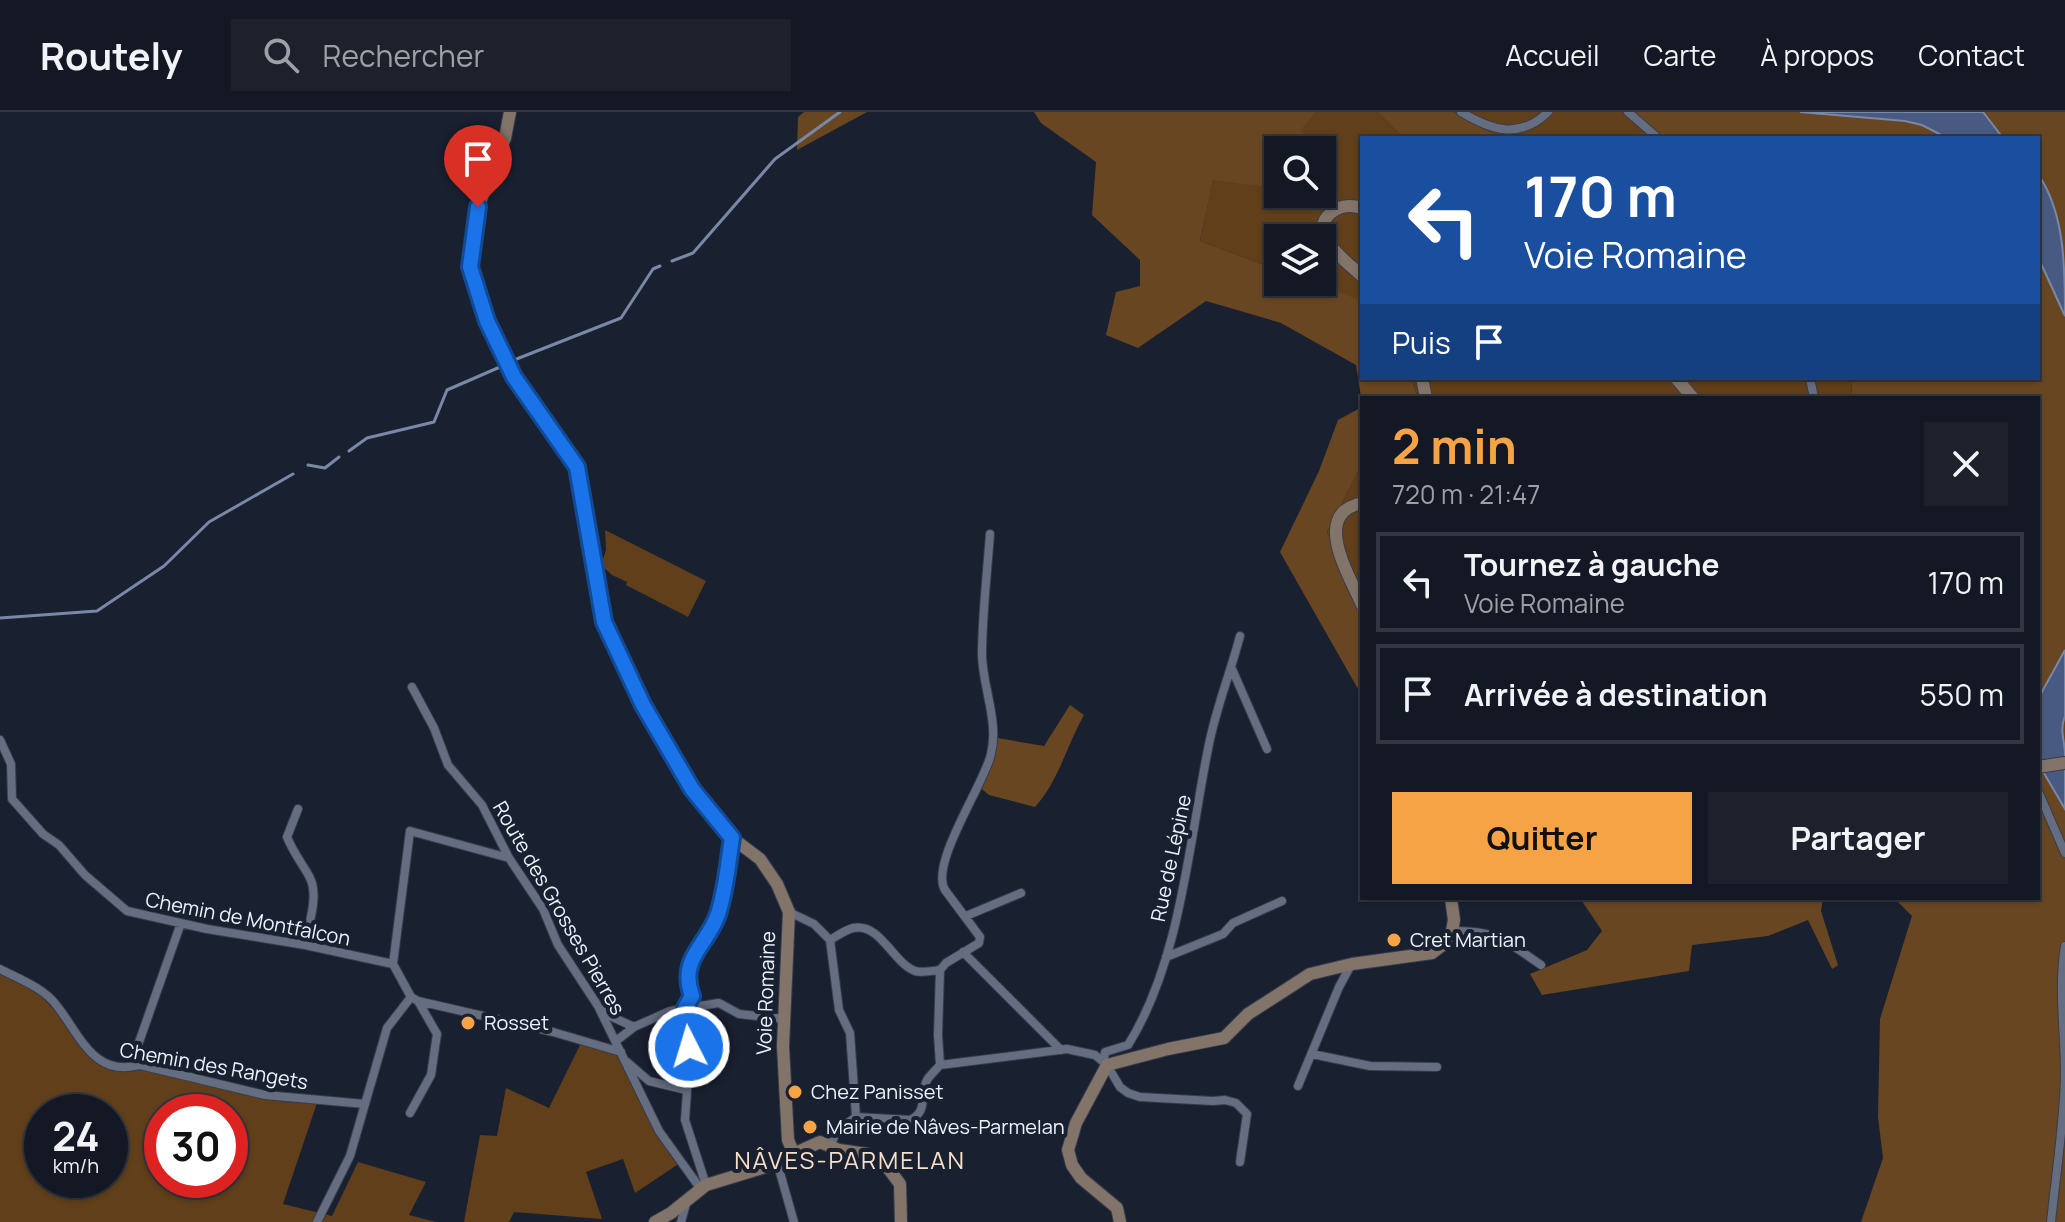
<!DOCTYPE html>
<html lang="fr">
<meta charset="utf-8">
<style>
body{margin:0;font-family:Manrope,sans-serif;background:#1c212c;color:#f1f3f6;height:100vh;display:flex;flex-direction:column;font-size:30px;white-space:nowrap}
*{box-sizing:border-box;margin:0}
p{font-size:26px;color:#9da0a6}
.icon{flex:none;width:44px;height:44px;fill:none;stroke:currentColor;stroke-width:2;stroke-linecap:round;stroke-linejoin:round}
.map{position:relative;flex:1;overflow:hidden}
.details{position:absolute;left:1360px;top:284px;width:680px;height:504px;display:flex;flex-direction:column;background:#131824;border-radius:0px;box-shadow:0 2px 6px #0004,0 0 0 2px #323741}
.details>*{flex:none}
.top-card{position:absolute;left:1360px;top:24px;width:680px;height:244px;border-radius:0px;box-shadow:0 2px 6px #0004,0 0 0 2px #323741;background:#1a4fa0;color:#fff;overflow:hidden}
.tools{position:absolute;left:1264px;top:24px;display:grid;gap:16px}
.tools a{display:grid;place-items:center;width:72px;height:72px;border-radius:0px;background:#131824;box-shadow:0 2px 6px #0004,0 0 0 2px #323741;font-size:40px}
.speed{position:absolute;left:24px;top:982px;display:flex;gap:16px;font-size:40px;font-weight:700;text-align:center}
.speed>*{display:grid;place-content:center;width:104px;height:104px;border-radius:50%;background:#131824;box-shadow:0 2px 6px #0004,0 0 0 2px #323741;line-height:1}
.speed small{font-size:20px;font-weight:400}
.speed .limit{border:12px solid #d22;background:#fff;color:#111}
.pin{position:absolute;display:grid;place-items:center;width:68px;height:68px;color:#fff;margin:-82px -34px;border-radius:50% 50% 50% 0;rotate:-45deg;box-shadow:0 0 8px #0007}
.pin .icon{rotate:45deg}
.me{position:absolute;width:88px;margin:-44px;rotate:355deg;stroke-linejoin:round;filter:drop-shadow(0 0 6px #0008)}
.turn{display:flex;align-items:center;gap:28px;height:168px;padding:0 32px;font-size:36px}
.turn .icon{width:104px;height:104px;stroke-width:2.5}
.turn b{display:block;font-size:56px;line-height:68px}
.then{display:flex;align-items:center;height:76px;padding:0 32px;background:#0003;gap:16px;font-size:30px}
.round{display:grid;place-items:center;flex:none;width:84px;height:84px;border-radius:0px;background:#1c212c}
.head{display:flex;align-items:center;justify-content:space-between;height:136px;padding:0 32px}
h1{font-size:48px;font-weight:700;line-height:60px;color:#f5a345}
.cta{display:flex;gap:16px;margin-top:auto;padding:16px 32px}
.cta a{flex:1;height:92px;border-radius:0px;background:#f5a345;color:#111;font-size:32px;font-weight:700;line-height:92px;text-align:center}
.cta a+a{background:#1c212c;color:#f1f3f6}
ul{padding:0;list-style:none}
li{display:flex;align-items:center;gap:24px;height:100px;margin:0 16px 12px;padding:0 16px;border:4px solid #323741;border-radius:0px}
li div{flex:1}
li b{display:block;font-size:30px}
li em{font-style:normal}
header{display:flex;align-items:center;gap:48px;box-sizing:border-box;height:112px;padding:0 40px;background:#131824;border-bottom:2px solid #323741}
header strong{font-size:38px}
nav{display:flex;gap:44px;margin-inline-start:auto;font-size:28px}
.search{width:560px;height:72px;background:#1c212c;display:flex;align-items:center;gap:20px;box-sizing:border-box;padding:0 28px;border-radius:0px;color:#9da0a6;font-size:30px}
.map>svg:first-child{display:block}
</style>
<header>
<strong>Routely</strong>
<div class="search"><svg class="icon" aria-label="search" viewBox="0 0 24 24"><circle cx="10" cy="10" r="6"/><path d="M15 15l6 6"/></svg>Rechercher</div>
<nav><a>Accueil</a><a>Carte</a><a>À propos</a><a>Contact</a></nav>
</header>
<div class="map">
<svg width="2065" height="1110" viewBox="0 0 2065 1110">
<rect width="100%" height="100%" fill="#192030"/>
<path fill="#603f1a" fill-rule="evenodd" d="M1316,0H1377L1404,26H1362V191L1311,170H1322V126H1278V158L1200,129L1213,67L1266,75L1278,74V82H1322V38H1315L1299,19Z
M1453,0H1634L1654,26H1499L1483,19Z
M1411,266H1851L1852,286H1418Z
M1362,352V474L1348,472L1327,420Z
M605,418L706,469L688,505L626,473L627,470L612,463L601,453L606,438Z
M0,857L25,867L101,948L245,978L318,988L283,1092L332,1104L358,1050L426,1070L409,1103L436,1110H0ZM42,1000H110V1068H42ZM162,1000H230V1068H162Z
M582,929L619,944L680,1051L635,1081L623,1047L586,1060L602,1107L514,1100L509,1110H464L480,1023L497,1024L506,976L549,996Z"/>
<path fill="#684622" d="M804,0H867L797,38L798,5Z
M1034,0H1316L1300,19L1315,38H1278V74L1266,75L1213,68L1200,129L1278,158V170H1311L1360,188L1362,266H1411L1418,286H1362V291L1356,253L1281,211L1206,189L1138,236L1106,223L1116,180L1140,174V148L1092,103L1096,50L1041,11Z
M1377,0H1453L1499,26L1514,25V26H1404Z
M1634,0H2065V1110H1861L1883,1046L1878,1005L1880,907L1912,804L1894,786H2038V286H1852L1851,266H2038V26H1654Z
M1362,295V352L1327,420L1348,472L1362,474V584L1280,440L1319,359L1338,308Z
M1070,593L1084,603C1067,633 1058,670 1035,695L989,683L977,673L992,625L1044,634Z
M1580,786H1612L1615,789L1619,786H1823L1821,799L1838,853L1832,857L1808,808L1768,824L1692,833L1689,859L1542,883L1530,862L1587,838L1602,819Z"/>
<path fill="#495a82" stroke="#7a88a7" stroke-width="2" d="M1800,0H1983L2003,26H1947L1922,13L1905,9Z
M2038,62C2065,101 2065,156 2065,204L2038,145Z
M2065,538V604C2059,619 2065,628 2065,643C2065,661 2065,679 2065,697L2038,651V587Z"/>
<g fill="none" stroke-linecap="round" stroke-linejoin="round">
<path stroke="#7a88a7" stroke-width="3" d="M672,149L693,141L775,47L840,0
M514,248L621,206L653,157L660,154
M349,339L367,326L434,310L447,278L500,255
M308,353L325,356L339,345
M0,506L97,499L164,454L209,410L293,362"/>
<g stroke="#383c4b" stroke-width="10">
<path id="street" d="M1461,0C1491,18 1519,28 1548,0
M1628,0L1658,26
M1810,266L1814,286
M1232,557L1267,637
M412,575L434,616L448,653L482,693L509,746L543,797L558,833L598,894L659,1019L700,1076
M0,628L11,652L12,687L43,722L59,733L85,763L127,799L207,817L305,833L393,852
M2038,679L2065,741
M298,697L287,725C293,740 301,750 309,764C320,783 308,813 305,833
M789,800L814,812L830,828L839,898L850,921L856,1005
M966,804L1021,781
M1452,819C1496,818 1506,829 1541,853
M830,828C837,824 845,818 853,816C880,810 893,851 915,859C923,861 932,859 940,858
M963,840L1061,938
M1166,845L1223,822L1233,811L1282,789
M393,852L410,719L509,746
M393,852L411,885L418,889L437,922L431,963L410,1001
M0,857C19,867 44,876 57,894C80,923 94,966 140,953L265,983L365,992
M418,889L553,920L621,940
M602,897L608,903L634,915
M616,929L634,915L670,899L719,891L739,902L784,907
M1312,942L1370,954L1437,955
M627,950L649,969L686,978
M140,953L138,933L181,811
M940,953L938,923L940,858L946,851L979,831L980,825L945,778C929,752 985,671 991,642C999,610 983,576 982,544C982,504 987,463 990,422
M1106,953L1104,947L1105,940L1128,933C1180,851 1189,731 1208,637C1215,599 1230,562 1240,524
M1298,974L1339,875L1351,853
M856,1005L910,1008C929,999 919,984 927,968C930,963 936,958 940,953L1067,937L1095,943L1107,953L1120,975L1128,981L1140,985L1213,989L1225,988L1236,991L1247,1002L1240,1050
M831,1034L836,1019L856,1005
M777,1050L794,1110
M706,1073L685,1008L689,951L685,896L692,884C678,845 708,833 718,802C726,778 728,751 732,726
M317,1110L350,1044L387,916L411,885
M681,1110L686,1092
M2051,1110C2056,1061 2064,1012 2065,963C2065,919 2058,877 2065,834"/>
</g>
<g stroke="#383c4b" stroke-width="14">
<path id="secondary" d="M510,0L505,26L478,95L470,155L487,209L514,265L577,355L604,510L643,593L692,677L732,726L760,747L777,772L789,800L783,934L788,1028L793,1040
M1362,96C1352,93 1341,93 1332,100C1305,121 1347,150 1362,164
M1422,266L1426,286
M1676,266L1693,286
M1362,391C1310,402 1350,464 1362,493
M2038,655L2065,651
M655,1110L671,1101L706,1073L762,1056L820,1030L839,1038L867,1042L888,1056L900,1072L901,1110
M1120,1110L1117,1096L1081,1066L1072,1053L1068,1038L1076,1011L1107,953L1168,937L1224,926L1248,902L1310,862L1352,852L1432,841L1445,831L1452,819L1454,808L1451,786"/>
</g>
<use href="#street" stroke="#656d81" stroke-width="8"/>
<use href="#secondary" stroke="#83746a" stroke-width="12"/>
</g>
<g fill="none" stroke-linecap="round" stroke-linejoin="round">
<g stroke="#114b97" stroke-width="20">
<path id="route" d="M478,95L470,155L487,209L514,265L577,355L604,510L643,593L692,677L732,726C728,751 726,778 718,802C708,833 678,846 692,884L685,896L689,935"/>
</g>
<use href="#route" stroke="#1a73e8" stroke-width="14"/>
</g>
<g fill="#f5a345" stroke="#192030" stroke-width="3">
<circle cx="1394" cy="828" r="8"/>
<circle cx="468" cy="911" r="8"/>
<circle cx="795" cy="980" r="8"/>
<circle cx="810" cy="1015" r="8"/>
</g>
<g text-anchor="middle" stroke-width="8" stroke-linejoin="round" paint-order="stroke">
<g font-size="20" fill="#edf2fe" stroke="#192030">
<text transform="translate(1171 746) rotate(-78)" y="7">Rue de Lépine</text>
<text transform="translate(559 796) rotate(60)" y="7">Route des Grosses Pierres</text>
<text transform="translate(248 807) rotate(11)" y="7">Chemin de Montfalcon</text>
<text transform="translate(766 881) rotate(-88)" y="7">Voie Romaine</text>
<text transform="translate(214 954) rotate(10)" y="7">Chemin des Rangets</text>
</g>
<g font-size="20" fill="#edf2fe" stroke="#192030" text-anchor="start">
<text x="1410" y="835">Cret Martian</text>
<text x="484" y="918">Rosset</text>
<text x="811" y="987">Chez Panisset</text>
<text x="826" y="1022">Mairie de Nâves-Parmelan</text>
</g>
<g font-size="24" letter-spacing="2" fill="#f7dfc8" stroke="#192030">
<text x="850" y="1057">NÂVES-PARMELAN</text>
</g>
</g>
</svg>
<div class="tools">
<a><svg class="icon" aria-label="search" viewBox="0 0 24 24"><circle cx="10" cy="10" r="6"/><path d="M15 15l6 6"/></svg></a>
<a><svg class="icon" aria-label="layers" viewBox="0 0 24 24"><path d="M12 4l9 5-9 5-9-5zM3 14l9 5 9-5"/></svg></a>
</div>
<div class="speed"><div>24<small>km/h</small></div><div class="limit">30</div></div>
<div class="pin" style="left:478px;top:95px;background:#d93025"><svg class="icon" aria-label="arrive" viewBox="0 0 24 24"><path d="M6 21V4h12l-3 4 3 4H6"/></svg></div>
<svg class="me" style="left:689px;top:935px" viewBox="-20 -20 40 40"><circle r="17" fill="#1a73e8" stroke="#fff" stroke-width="3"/><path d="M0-11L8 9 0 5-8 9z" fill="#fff"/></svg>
<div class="top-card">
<div class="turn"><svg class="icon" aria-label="left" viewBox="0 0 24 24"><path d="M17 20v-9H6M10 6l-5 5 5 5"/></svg><div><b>170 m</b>Voie Romaine</div></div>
<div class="then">Puis<svg class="icon" aria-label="arrive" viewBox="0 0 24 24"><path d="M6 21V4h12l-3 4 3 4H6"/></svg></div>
</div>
<section class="details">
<div class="head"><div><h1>2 min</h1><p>720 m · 21:47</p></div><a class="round"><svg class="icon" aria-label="close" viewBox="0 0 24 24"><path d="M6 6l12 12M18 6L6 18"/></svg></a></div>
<ul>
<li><svg class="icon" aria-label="left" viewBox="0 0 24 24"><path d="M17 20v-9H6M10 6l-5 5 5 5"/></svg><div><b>Tournez à gauche</b><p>Voie Romaine</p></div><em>170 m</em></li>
<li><svg class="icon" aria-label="arrive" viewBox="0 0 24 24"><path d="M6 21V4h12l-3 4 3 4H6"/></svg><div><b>Arrivée à destination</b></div><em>550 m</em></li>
</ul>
<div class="cta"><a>Quitter</a><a>Partager</a></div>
</section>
</div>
